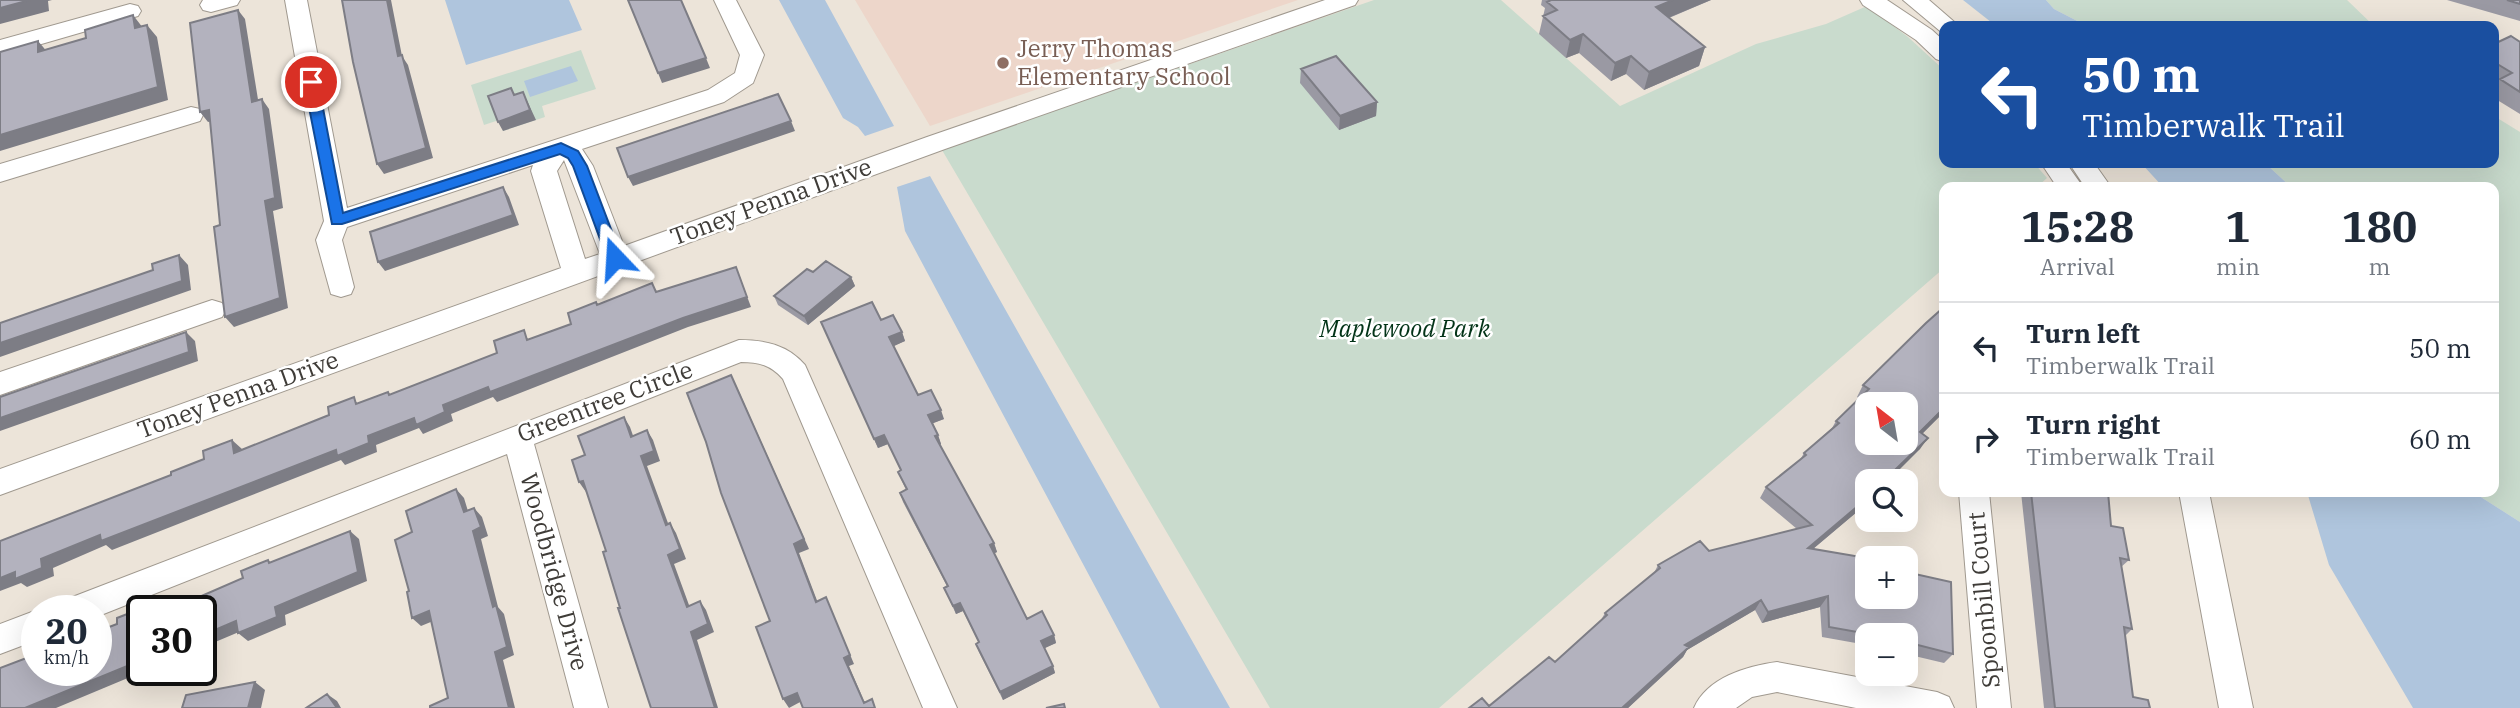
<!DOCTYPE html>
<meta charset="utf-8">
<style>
body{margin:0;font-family:"IBM Plex Serif",serif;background:#f2f2f3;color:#1f2937;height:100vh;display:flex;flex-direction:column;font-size:26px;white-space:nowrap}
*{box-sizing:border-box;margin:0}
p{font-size:23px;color:#747a83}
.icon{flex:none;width:38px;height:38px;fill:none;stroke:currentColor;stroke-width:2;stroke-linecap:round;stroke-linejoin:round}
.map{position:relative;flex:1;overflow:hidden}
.details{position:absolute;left:1939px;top:182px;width:560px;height:315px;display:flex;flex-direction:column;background:#fff;border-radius:14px;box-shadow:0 7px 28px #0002}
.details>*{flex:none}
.banner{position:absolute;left:1939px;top:21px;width:560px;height:147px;border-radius:14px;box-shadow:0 7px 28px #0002;background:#1a4fa0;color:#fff;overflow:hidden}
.needle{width:46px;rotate:329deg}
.tools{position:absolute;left:1855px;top:392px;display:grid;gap:14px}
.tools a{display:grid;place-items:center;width:63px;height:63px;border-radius:14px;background:#fff;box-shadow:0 7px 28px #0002;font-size:35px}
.speed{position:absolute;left:21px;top:595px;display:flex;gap:14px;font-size:35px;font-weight:700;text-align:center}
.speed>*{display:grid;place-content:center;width:91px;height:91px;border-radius:50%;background:#fff;box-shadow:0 7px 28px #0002;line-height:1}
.speed small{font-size:18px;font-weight:400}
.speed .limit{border:4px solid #111;border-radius:10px;background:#fff;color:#111}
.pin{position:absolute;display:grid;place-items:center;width:60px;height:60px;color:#fff;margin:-30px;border:4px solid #fff;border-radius:50%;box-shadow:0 2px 7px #0007}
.me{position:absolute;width:77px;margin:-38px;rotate:340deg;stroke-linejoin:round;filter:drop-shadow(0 0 5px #0008)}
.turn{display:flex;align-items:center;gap:24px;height:147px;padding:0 28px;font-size:32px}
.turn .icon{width:91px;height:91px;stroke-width:2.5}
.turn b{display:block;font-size:49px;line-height:60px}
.eta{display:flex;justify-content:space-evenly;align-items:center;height:119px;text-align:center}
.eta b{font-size:42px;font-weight:700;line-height:49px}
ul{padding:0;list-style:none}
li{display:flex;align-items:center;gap:21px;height:91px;padding:0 28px;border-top:2px solid #e0e1e3}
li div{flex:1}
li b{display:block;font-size:26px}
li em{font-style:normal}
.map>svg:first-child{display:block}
</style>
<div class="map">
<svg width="2520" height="708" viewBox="0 0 2520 708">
<rect width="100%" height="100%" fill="#ece4d9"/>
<path fill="#edd6ca" d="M855,0H1298L930,126Z"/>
<path fill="#c9dbcd" d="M1374,0H1501L1620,106L1756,44L1826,24L1867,6L1908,37L1944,70V163H2034L2047,178L2037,187H1944V268L1439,708H1270L942,150Z
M2046,0H2347L2374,26H2087L2054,9Z
M581,50L596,89L542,106L545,117L503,131L499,120L484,125L471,85Z
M2494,116L2520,132V522L2473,492H2494V187H2291L2265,163H2494Z"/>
<path fill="#afc5dd" d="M445,0H569L582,30L466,65Z
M779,0H825L894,126L865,136L858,127L843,118Z
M1963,0H2046L2054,9L2087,26H1996Z
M571,66L578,81L530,97L524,81Z
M2141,163H2265L2291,187H2163Z
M930,176L1230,708H1160L905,231L897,187Z
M2307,492H2473L2520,522V708H2413L2329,565Z"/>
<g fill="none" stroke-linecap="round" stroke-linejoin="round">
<g stroke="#a0998f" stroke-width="2">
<path id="minor" d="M203,0H240L237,5L211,12L203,10L200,5Z
M285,0H307L347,208L708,90L735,73L740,55L714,0H736L764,55L753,83L724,102L582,149L593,166L624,246L927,137L1325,0H1358L1355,5L945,149L0,495V469L561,268L531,171L533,165L347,227L342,240L354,287L351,294L341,297L331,294L316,240L324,221ZM564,160L600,254L585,259L557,171Z
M1860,0H1887L1932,30L1944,41V62L1936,59L1916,40L1863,5Z
M1903,0H1929L1959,26H1944V32L1940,31Z
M130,4L138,6L141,11L138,16L0,56V40Z
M191,107L200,109L203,115L200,121L0,182V164Z
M2041,163H2066L2083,187H2057Z
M2069,163H2094L2111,187H2085Z
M212,300L222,303L226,310L222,317L0,395V372Z
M739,340C765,340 788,345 805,365L957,708H923L783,379C771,365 759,362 741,362L534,444L608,708H574L507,454L96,617V611H57L62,601Z
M1959,492H1989L2011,708H1977Z
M2179,492H2209L2253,708H2219Z
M37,610V640L0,654V624Z
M1777,662L1937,692L1949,697L1954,708H1856L1777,692L1752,697L1736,708H1694C1707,678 1746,666 1777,662Z"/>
</g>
<use href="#minor" fill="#fff" fill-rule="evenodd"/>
</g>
<path fill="#9a99a3" d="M1542,0H1711L1669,18L1705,47L1699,66L1644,90L1626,74L1611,81L1579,53L1566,58L1539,34L1545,8L1541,5Z
M2447,0H2520V21Z
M2520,42V114L2494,98V44Z
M1301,69L1377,102L1376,116L1339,130L1300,83Z
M851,277L855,286L808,325L778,305L774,296Z
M881,320L902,332L905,341L893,346L918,395L944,419L933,423L938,435L941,444L940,445L994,543L997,552L994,553L1027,619L1054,635L1056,643L1044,648L1053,666L1055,673L1003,700L979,652L976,644L979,643L963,611L956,614L944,588L947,586L903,502L900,493L906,490L898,472L901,471L888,444L878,448L821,322Z
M1863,385L1944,412L1922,434L1920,449L1867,481V507L1861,513L1858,511L1813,549L1953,654L1944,663L1906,654V635H1867V645L1822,637L1820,607L1762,623L1755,610L1687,650L1683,657L1628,708H1469L1489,706L1555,662L1601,620L1605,613L1654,573L1658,565L1797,529L1760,498L1766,487L1800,460L1804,453L1832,428L1836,421L1860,399L1857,397Z
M2021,492H2108L2111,526L2129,560L2121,567L2132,629L2125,636L2133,697L2150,708H2044Z"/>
<path fill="#7d7d85" d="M30,0H52L48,1L49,11L0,24V8Z
M387,0H391L402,56L408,65L433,158L384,174L377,164L398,56Z
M1673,0H1711L1651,25L1656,7Z
M238,10L245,19L260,112L252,102Z
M133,15L143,28H135Z
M147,25L157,37L168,100L0,151V135Z
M1583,34L1579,53L1566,58L1570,40Z
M38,41L49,54L38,52Z
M1705,47L1699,66L1644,90L1649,72Z
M1631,56L1626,74L1611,81L1615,63Z
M706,58L710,68L662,83L658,73Z
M523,92L536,120L503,131L498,122Z
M262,99L269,109L283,208L273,211L288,308L234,327L225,317L265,201Z
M1377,102L1376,116L1339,130L1340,116Z
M209,110L217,120L208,122L200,112Z
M791,121L795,131L633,186L628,177Z
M503,187L509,197L519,225L385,271L378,262Z
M179,255L188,265L191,290L0,357V343L182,281Z
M736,267L751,307L688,327L497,402L493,397L451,414L453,421L423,434L419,428L376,445L377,452L345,465L341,460L112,550L106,545L53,568L54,576L27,587L21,583L0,591V578L41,559L100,535L368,436L443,405Z
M851,277L855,286L808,325L804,316Z
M186,332L195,341L198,361L0,431V418Z
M902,332L905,341L892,347L889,337Z
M736,385L809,549L799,553L821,611L816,602L794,544Z
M1944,408V412L1912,444L1920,432Z
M941,410L944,419L931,424L928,415Z
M624,417L630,427L637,447L631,437Z
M647,430L653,440L660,461L647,466L672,534L666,525L641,456Z
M884,435L888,444L878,448L874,439Z
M938,435L941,444L938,445L935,436Z
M1928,438L1920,449L1888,481L1894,471Z
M232,440L242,449L244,462L234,453Z
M583,481L586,492L579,482Z
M456,489L464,498L471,521L464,512Z
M1865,500L1858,511L1801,559L1808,548Z
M474,508L482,517L488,536L481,539L498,607L504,614L514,655L503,660L515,708H509L495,652L493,607L473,531Z
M670,523L676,533L686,559L674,564L693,616L687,607L668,555Z
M350,531L359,539L367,581L285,615L286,625L248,641L238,633L275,607Z
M994,543L997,552L993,554L990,545Z
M1828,596L1820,607L1762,623L1768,612Z
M826,597L854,664L849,666L867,708L844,658Z
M1761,600L1755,610L1687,650L1683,657L1628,708H1622L1685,645Z
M700,601L706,610L714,632L697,640L718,708H715L691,632Z
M158,602L168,610V611H158Z
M960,603L963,611L956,614L953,606Z
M429,611L438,619L421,626L412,618Z
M236,621L246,629L201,648V636Z
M1054,635L1056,643L1043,649L1041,641Z
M142,660V670H147L56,708H25Z
M1053,666L1055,673L1003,700L1000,692Z
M255,682L265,690L261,708H248Z
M797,693L802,701L789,708L783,699Z
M327,694L337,701L341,708H337Z"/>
<path fill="#b3b2be" stroke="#7d7d85" stroke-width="2" fill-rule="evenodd" d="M0,0H30L0,8Z
M342,0H387L398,56L402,55L426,148L377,164L353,62Z
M628,0H681L706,58L658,73Z
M1551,0H1673L1656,7L1705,47L1649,72L1631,56L1615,63L1583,34L1570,40L1543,16L1557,10L1547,2Z
M2507,0H2520V4Z
M238,10L252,102L262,99L275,198L265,201L280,298L225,317L214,227L220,225L209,110L200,112L190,23Z
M133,15L135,28L147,25L158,87L0,135V52L38,41V52L86,38L85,30Z
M2511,36L2520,42V92L2500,79L2512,73L2494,62V44Z
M1336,56L1377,102L1340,116L1301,69Z
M511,88L514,95L523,92L530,110L498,122L488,96Z
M778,94L791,121L628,177L617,148Z
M503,187L513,215L378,262L370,232Z
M179,255L182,281L0,343V323L153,270L152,264Z
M826,261L851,277L804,316L774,296L807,269L813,272Z
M736,267L747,297L683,318L490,392L488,387L443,405L445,412L416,425L414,418L368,436L369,443L337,456L336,450L101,541L100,535L41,559L42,568L15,579V572L0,578V541L171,475V472L204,459L203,451L232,440L234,453L329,415L328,407L354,397L356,404L388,392L389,395L497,353L494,341L524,330L527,340L571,324L568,313L596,302L597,305L652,283L656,292Z
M872,302L881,320L893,315L902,332L889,337L918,395L931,390L941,410L928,415L938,435L935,436L994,543L990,545L1027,619L1042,611L1054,635L1041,641L1053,666L1000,692L976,644L979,642L960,603L953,606L944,588L948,586L900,493L907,489L898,472L901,470L884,435L874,439L821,322Z
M1944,307V408L1920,432L1928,438L1894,471L1898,474L1890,481H1867V501L1865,500L1808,548L1867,558V597H1906V572L1951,582L1953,654L1906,642V635H1874L1829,627L1828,596L1768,612L1761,600L1685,645L1689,647L1622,708H1469L1482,698L1489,706L1549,657L1555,662L1607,615L1605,613L1660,568L1658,565L1700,541L1709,551L1812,525L1766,487L1806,455L1804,453L1839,423L1836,421L1869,389L1863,385L1926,323ZM1867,404H1906V443H1867Z
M186,332L189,352L0,418V397Z
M731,375L804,539L794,544L816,602L826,597L850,655L844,658L864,703L872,699L875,708H803L797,693L783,699L756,627L770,621L721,493L706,442L687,393Z
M624,417L631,437L647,430L654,451L641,456L666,525L670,523L680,549L668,555L687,607L700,601L708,624L691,632L715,708H651L618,608H620L603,552L606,551L583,481L579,482L572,460L585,455L578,436Z
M456,489L464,512L474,508L481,527L473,531L493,607L496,605L507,647L495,652L509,708H430V706L448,698L429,611L412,618L407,592L409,591L395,540L412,532L406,511Z
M2031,492H2108L2111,526L2123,528L2129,560L2120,558L2132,629L2124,627L2133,697L2148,700L2150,708H2055Z
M350,531L358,572L275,607L277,617L238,633L236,621L201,636V611H167L243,578L241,571L268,560L269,563Z
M158,602V611H142V660L25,708H0V668L37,654V670H96V632L117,624V618Z
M255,682L248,708H182L186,695Z
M327,694L337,708H306Z
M1064,704L1065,708H1046Z"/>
<path fill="#1a73e8" stroke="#114b97" stroke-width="2" d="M311,77L318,82L343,213L561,143L578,151L587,166L622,258L620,262H609L607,258L573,166L568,158L560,154L342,224H332L304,82Z"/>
<circle fill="#8d6e63" stroke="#fff" stroke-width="2.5" cx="1003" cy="63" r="7"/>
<g text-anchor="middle" stroke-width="5" stroke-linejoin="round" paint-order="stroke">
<g font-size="24" fill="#785e54" stroke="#fff" text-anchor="start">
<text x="1017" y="57">Jerry Thomas<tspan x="1017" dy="28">Elementary School</tspan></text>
</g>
<g font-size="24" fill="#3f3c38" stroke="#fff">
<text transform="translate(771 202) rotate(-20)" y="8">Toney Penna Drive</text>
<text transform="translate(238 395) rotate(-20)" y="8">Toney Penna Drive</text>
<text transform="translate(605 402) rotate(-21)" y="8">Greentree Circle</text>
<text transform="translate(554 572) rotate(75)" y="8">Woodbridge Drive</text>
<text transform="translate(1984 600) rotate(-95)" y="8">Spoonbill Court</text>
</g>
<g font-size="24" font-style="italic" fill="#023317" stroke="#fff">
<text x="1405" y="337">Maplewood Park</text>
</g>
</g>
</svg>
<div class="tools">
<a><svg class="needle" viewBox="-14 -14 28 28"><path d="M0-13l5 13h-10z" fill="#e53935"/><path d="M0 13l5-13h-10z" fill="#747a83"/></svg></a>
<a><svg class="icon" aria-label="search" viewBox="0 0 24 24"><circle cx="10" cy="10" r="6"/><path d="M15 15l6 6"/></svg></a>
<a>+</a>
<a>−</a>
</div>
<div class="speed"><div>20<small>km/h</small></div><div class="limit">30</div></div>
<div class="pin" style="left:311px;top:82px;background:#d93025"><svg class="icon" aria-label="arrive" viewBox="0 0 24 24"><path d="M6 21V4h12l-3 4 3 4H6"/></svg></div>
<svg class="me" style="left:615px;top:258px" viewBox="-20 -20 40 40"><path d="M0-17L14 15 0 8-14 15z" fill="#1a73e8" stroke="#fff" stroke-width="4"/></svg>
<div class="banner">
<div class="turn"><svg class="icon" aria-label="left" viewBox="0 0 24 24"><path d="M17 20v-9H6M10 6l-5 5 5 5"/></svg><div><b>50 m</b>Timberwalk Trail</div></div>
</div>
<section class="details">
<div class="eta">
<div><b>15:28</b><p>Arrival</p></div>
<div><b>1</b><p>min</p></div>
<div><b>180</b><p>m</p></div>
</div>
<ul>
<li><svg class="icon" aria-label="left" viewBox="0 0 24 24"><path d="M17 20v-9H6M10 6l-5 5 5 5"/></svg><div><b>Turn left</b><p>Timberwalk Trail</p></div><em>50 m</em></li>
<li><svg class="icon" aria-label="right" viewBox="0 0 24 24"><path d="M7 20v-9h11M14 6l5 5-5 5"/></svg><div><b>Turn right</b><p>Timberwalk Trail</p></div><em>60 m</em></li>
</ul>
</section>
</div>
